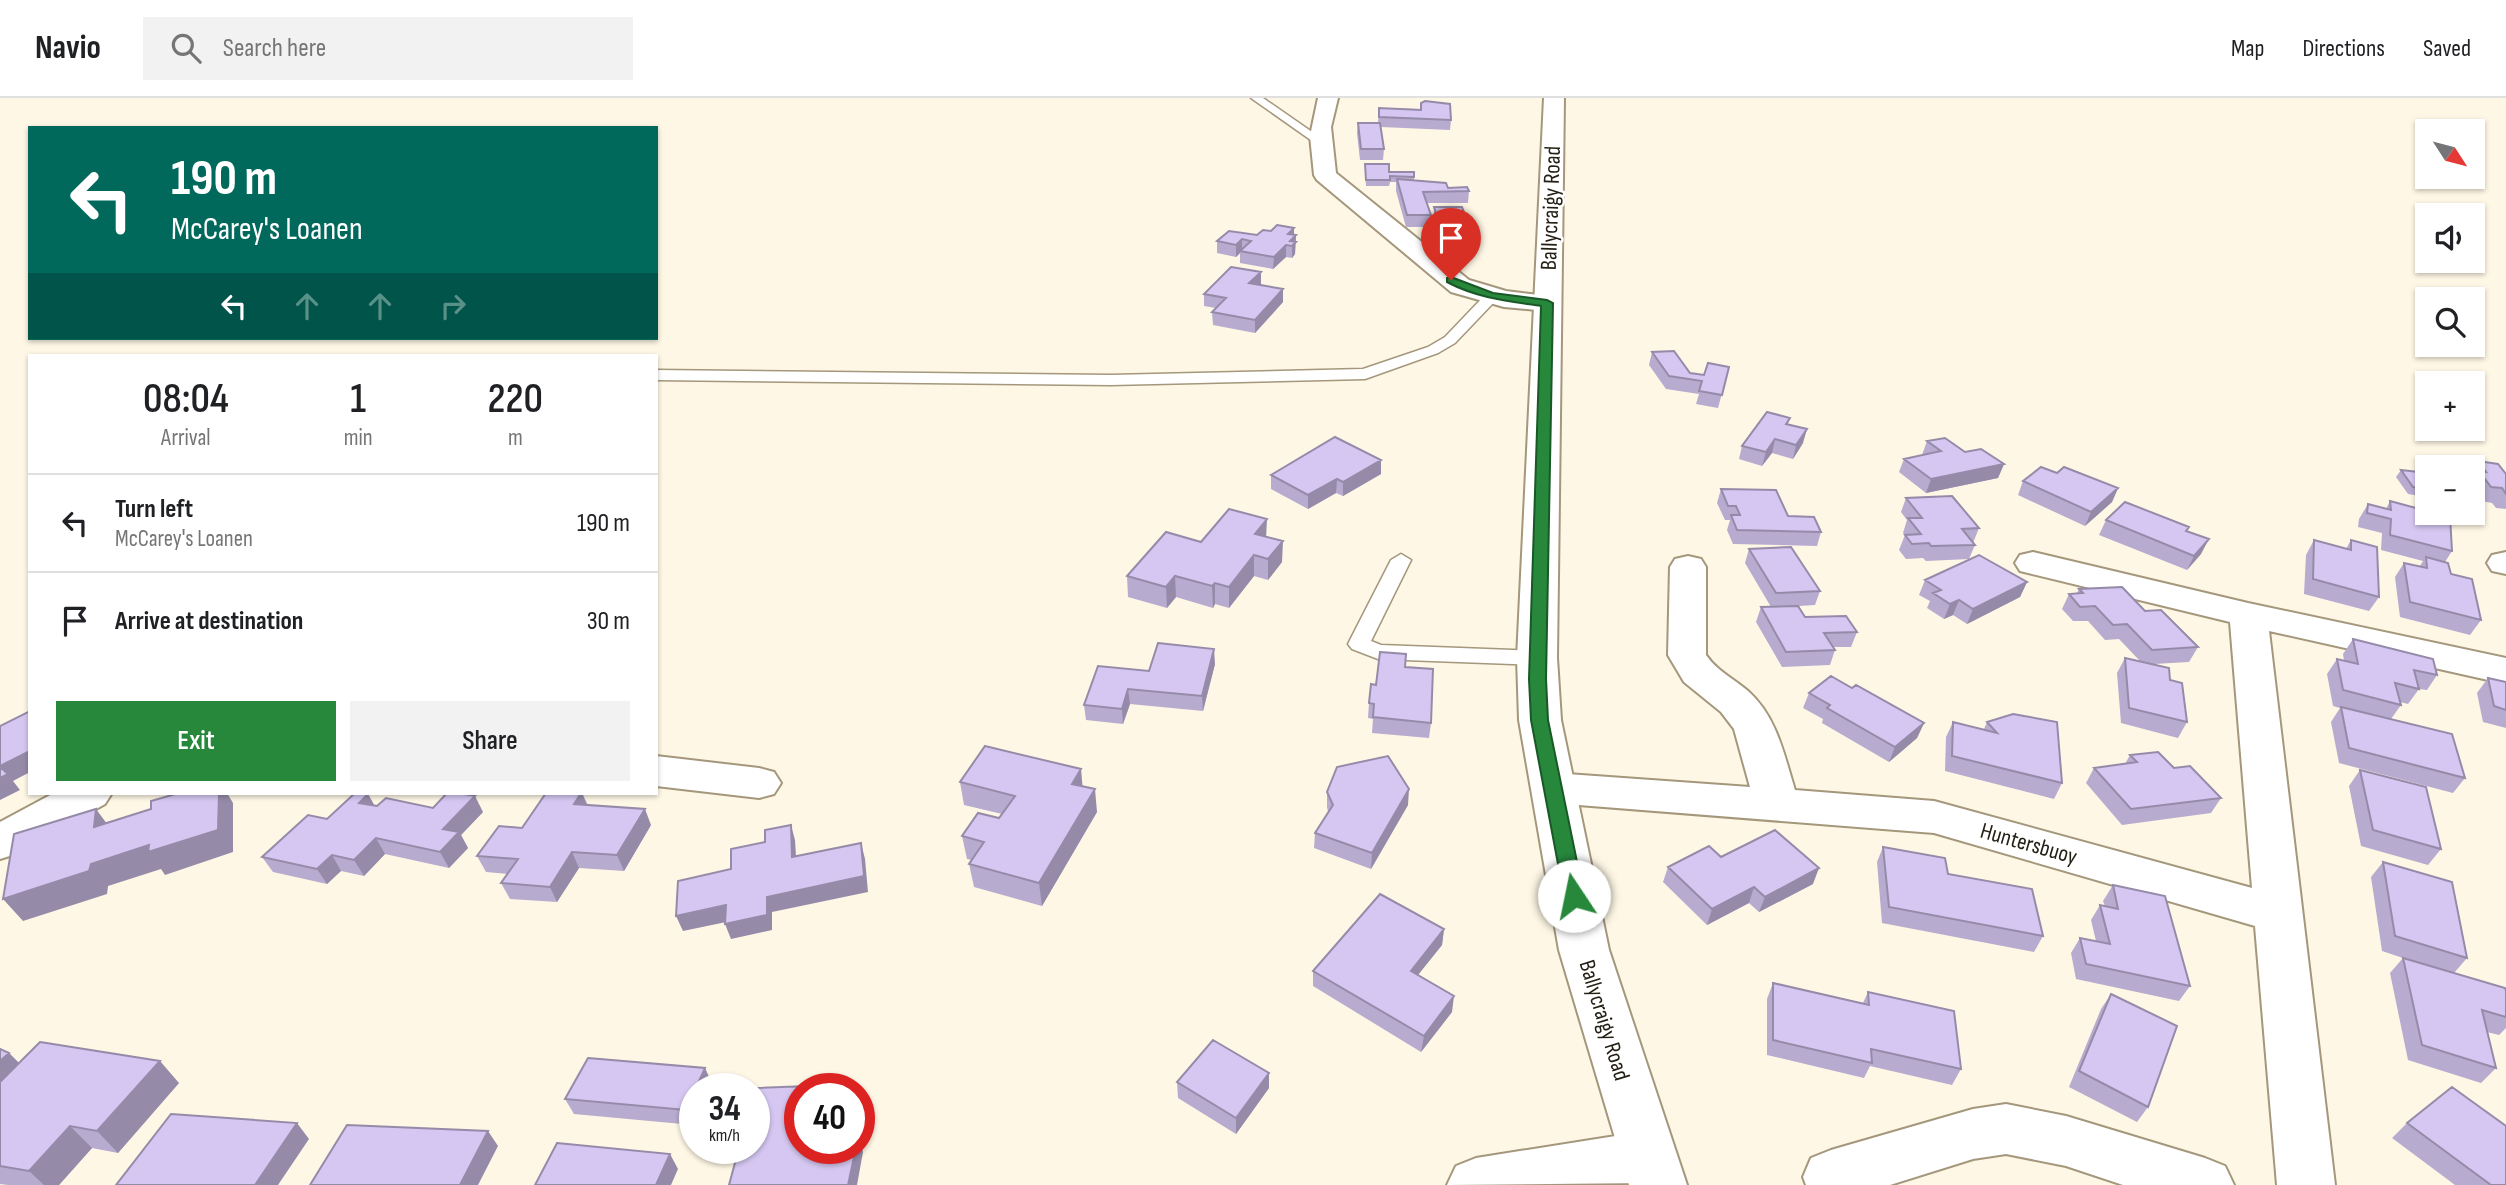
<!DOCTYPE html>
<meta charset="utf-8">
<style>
body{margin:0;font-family:"Sofia Sans Condensed",sans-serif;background:#f2f2f2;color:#202124;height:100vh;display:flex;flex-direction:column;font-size:26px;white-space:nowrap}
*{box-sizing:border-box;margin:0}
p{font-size:23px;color:#757577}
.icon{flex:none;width:38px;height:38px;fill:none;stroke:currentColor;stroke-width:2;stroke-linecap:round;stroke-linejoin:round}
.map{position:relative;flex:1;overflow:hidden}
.panel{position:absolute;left:28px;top:256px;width:630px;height:441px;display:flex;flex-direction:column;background:#fff;border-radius:0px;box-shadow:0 2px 5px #0004}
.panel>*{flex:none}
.banner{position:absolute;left:28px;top:28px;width:630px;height:214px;border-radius:0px;box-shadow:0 2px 5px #0004;background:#00695c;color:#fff;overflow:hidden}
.needle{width:46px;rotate:126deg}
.controls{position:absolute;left:2415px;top:21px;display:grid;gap:14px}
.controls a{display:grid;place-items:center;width:70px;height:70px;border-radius:0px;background:#fff;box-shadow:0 2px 5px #0004;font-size:35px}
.speed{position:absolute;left:679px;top:975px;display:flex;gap:14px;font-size:35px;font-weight:700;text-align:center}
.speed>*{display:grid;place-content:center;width:91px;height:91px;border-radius:50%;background:#fff;box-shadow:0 2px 5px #0004;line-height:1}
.speed small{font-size:18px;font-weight:400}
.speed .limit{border:10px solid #d22;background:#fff;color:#111}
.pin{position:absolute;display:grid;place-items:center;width:60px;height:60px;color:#fff;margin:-72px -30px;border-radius:50% 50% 50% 0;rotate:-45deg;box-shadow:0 0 7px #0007}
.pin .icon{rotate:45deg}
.me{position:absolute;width:77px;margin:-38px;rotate:349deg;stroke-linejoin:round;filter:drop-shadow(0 0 5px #0008)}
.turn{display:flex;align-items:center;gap:24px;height:147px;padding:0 28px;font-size:32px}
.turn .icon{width:91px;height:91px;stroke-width:2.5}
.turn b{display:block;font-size:49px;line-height:60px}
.lanes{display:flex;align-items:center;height:66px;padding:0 28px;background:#0003;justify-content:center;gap:35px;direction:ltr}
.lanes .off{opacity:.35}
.eta{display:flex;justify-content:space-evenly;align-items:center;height:119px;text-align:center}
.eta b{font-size:42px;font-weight:600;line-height:49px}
.action{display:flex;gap:14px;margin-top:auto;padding:14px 28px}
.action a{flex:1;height:80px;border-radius:0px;background:#27883c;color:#fff;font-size:28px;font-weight:600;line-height:80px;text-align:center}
.action a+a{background:#f2f2f2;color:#202124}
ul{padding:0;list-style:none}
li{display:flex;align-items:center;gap:21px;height:98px;padding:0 28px;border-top:2px solid #e0e0e0}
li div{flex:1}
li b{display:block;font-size:26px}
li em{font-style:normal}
header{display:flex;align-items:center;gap:42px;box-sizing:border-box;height:98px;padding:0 35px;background:#fff;border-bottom:2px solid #e0e0e0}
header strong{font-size:33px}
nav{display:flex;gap:38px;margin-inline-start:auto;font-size:24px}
.search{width:490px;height:63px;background:#f2f2f2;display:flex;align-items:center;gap:18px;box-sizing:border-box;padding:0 24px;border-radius:0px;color:#757577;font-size:26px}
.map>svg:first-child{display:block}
</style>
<header>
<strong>Navio</strong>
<div class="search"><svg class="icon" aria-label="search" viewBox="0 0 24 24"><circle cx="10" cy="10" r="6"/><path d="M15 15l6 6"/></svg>Search here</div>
<nav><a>Map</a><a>Directions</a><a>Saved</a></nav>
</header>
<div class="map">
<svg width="2506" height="1087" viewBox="0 0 2506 1087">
<rect width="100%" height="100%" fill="#fef7e5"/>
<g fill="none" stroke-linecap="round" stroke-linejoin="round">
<g stroke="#a4977b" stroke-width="3">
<path id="service" d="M1251,0H1263L1325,43L1315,45Z
M1492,194L1499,198L1497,201L1455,245L1438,255L1365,281L1111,287L656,282V272L1111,277L1363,271L1428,249L1445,239L1487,195Z
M1401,456L1411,462L1371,543L1381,547L1537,553L1545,555L1548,560L1545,565L1537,567L1378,561L1352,551L1348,546L1391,462Z"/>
</g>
<g stroke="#a4977b" stroke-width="4">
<path id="minor" d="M1318,0H1338L1331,29L1336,75L1469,182L1506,193L1556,199L1560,205L1556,211L1547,213L1504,209L1451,194L1317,82L1314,77L1310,38Z
M2033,454L2248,505L2506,560V586L2269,533L2335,1087H2277L2255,828L1934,735L1553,705L1538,701L1531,690L1538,679L1553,675L1750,689L1734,631L1721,614L1684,584L1668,557L1670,469L1675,461L1688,458L1701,461L1706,469V557C1717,573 1734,581 1748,593C1777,619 1784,657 1795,692L1934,703L2252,790L2230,524L2020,473L2015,465L2020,457Z
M2506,454V476L2492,473L2487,465L2492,457Z
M656,658L759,670L774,674L781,685L774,696L759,700L656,688Z
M54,695H112L105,706L16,756L0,761V724Z
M2006,1006L2066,1018L2205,1060L2225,1068L2234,1087H2123L2066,1068L2006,1056L1973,1061L1890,1087H1806L1803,1079L1811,1060L1831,1052L1973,1011Z
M1647,1033L1667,1041L1675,1059L1667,1077L1647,1085L1447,1087L1456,1068L1476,1060Z"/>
</g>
<g stroke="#a4977b" stroke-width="4">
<path id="tertiary" d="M1544,0H1564L1557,560L1561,622L1609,852L1687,1087H1629L1559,852L1519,622L1517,560Z"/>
</g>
<use href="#service" fill="#fff" fill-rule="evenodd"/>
<use href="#minor" fill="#fff" fill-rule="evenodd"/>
<use href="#tertiary" fill="#fff" fill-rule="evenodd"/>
</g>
<path fill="#b7abcf" d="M1421,5L1451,22L1450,32L1381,29L1384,51L1383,62H1360L1357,35L1358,25H1378L1379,10L1420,11Z
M1365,71L1389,74H1414V83L1469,93L1468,105H1427L1431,117L1430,129H1406L1396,93V84H1390L1389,88H1366Z
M1434,109L1470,130L1469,136L1441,137L1434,115Z
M1257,137H1296L1295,156L1292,160L1286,159L1273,171L1240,165V155L1236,159L1217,155V143Z
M1261,186L1260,187L1283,191V204L1255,235L1213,227L1212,214L1216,210L1204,208V196Z
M1652,254L1690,275L1704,277L1729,269L1718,310L1696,306L1699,296L1666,291L1649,267Z
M1790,320L1788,326L1803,345L1793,361L1772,355L1762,368L1739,361L1742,348Z
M1927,343L2004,366L1998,380L1926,395L1899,374L1904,361L1922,357Z
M2478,363L2506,376V411L2496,410L2492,405L2482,403L2473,391V372Z
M2421,365L2427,369V399L2408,396L2396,379L2401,372L2418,374L2417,372Z
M2057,375L2118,390L2112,404L2085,428L2018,397L2023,383Z
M1381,376L1343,398L1336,395L1308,411L1271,391V377Z
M1721,391L1788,418L1821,434L1817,448L1733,446L1727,432L1730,422H1725L1717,405Z
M1906,400L1979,430L1973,445L1975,447L1969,461L1926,463L1923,460L1906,461L1899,452L1905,437L1903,435L1907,422L1901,414Z
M2390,403L2452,453L2445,464L2451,476L2481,522L2470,537L2400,519L2395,479L2404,465L2420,468L2423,463L2381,452L2382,435L2358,429L2359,421L2368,406L2386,411Z
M2106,422L2189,429L2187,433L2201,456L2187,472L2099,437Z
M1266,439L1282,464L1268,482L1254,478L1229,510L1215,506L1213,510L1176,499L1167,510L1128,499L1127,478L1201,444Z
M2314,442L2346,451L2351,442L2379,499L2369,513L2304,496L2306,457Z
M1749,451L1820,493L1815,507L1799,508L1805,519L1857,534L1851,549H1833L1835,552L1830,567L1782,569L1756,524L1761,509H1771L1745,465Z
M1925,482L2027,484L2020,499L1967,526L1953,517L1944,521L1927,510L1930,503L1919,497Z
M2079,491L2145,513L2198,549L2189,564L2154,566L2170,582L2187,624L2178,640L2121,625L2117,575L2125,560L2140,563L2119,541L2105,542L2088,523H2073L2062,511L2069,496L2077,495Z
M2353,541L2437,577L2427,592L2419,591L2408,606L2400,604L2401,607L2391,621L2465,680L2453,695L2339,665L2331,624L2340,610L2333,608L2327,576L2337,561L2344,563L2343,556Z
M1215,566L1203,613L1130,606L1123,626L1086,622L1084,607L1149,573Z
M1405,569L1431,625L1429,640L1372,635L1373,621L1368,620L1369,605L1376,587Z
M2488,580L2506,584V630L2483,624L2477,595Z
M1852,590L1924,625L1917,640L1889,664L1822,625L1823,621L1803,610L1809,595Z
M1953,624L1984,631L1987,624L2062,685L2054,701L1945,673L1946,639Z
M2130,657L2174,670L2221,700L2211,715L2122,727L2086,685L2094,670L2125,666Z
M2360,672L2441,751L2428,767L2361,748L2349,688Z
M960,684L1083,688L1097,714L1042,808L974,789L969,766L972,762L967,761L962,738L999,720L1002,716L964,707Z
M1327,694L1408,707L1371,771L1314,750L1315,735L1328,714L1327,709Z
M546,695H582L588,707L651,727L624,773L579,770L557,804L510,801L501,785L508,776L486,774L477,758L522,730Z
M368,696L374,707L433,710L483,714L461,737L468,750L449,770L385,756L364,778L341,773L327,786L273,774L262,759Z
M1883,749L1948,776L2043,838L2034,854L1882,825L1877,764Z
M2383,764L2467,860L2454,875L2506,893V930L2499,937L2487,934L2496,970L2481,985L2408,962L2390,875L2403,860L2382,853L2371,779Z
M1668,769L1813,786L1759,814L1749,805L1707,827L1663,784Z
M2113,787L2190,888L2179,903L2076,881L2071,855L2080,840L2096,843L2091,822L2100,807L2105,808L2103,803Z
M1444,831L1442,847L1418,877L1452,914L1421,954L1313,888V873Z
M1773,885L1863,905L1868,894L1961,971L1952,987L1870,968L1864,980L1767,957V901Z
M2111,896L2148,1009L2137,1024L2069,989L2101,911Z
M0,951L9,955L19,965L179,985L118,1055L92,1050L59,1087H8L0,1086Z
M705,970L712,986L693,1027L574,1016L565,1001Z
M1177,984L1269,990L1236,1036L1178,1000Z
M2407,1025L2506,1087H2455L2392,1040Z"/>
<path fill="#958ba9" d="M1294,130V139L1296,137L1295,156L1292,160V148L1290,145L1288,148V136Z
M1242,141V153H1240V155L1236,159V147Z
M1286,147V159L1273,171L1274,159Z
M1261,174V186L1249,198V185Z
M1283,191V204L1255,235V222Z
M1807,331L1803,345L1793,361L1796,347Z
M1775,341L1772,355L1762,368L1766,354Z
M1381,362V376L1343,398V384Z
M2004,366L1998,380L1926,395L1931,381Z
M1337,381L1336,395L1308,411V397Z
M2118,390L2112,404L2085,428L2091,414Z
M1267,421L1266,441L1255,436Z
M2209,441L2201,456L2187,472L2194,458Z
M1283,443L1282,464L1268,482V461Z
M1254,457V478L1229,510V489Z
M1175,478L1176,499L1167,510L1166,489Z
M2027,484L2020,499L1967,526L1973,511Z
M1215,485V506L1213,510L1212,488Z
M1959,502L1953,517L1944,521L1950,506Z
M1214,551L1215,566L1203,613L1202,598Z
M1128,591L1130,606L1123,626L1122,611Z
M1924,625L1917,640L1889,664L1895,649Z
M30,653V674L13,683L20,692L0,702V668Z
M1081,671L1083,693L1072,686Z
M1095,691L1097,714L1042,808L1039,785Z
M1409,691L1408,707L1371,771L1372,755Z
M219,695H227L233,705V754L165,777L161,771L108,788L107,796L23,823L3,801L91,766L149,747Z
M581,695H582L588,710L574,706Z
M368,696L377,712L359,705Z
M475,698L483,714L461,737L468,750L449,770L440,754L443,731Z
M96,711L113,734L94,729Z
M645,711L651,727L624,773L617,757Z
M791,727L795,742L797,775L792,759Z
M376,740L385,756L364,778L354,762Z
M861,745L865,761L868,794L772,814V832L731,841L725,826L767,799Z
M572,754L579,770L557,804L550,789Z
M332,757L341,773L327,786L317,771Z
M1819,770L1813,786L1759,814L1765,799Z
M1754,789L1749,805L1707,827L1712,811Z
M726,807L731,823L683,833L676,818Z
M1444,831L1442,847L1409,888L1411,873Z
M1454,898L1452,914L1421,954L1424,938Z
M9,955L24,970L0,991V963Z
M160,963L179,985L118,1055L97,1033Z
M705,970L712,986L710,990H696Z
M1269,975V990L1236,1036V1020Z
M695,993V1024L693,1027L686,1012Z
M297,1025L309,1041L278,1087H255Z
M70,1028L92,1050L59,1087H44L29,1073Z
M488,1033L498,1048L478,1087H460Z
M859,1042L863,1054L857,1087H848L856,1050H859Z
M670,1056L678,1071L671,1087H656Z"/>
<path fill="#d5c7f1" stroke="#958ba9" stroke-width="2" d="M1425,3L1450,6L1451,22L1379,19V10L1421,12V5Z
M1358,25H1380L1384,51H1361Z
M1365,66H1389V74H1414V79L1390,78V82H1366Z
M1397,81L1446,85L1448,90L1467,89L1469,93L1423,94L1431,117H1407Z
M1434,109H1462L1470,130L1441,131Z
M1277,127L1294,130L1288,136L1296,137L1290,143L1296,144L1292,148L1286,147L1274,159L1240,153L1251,143L1242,141L1236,147L1217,143L1229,133L1257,137L1263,132L1271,133Z
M1231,169L1261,174L1249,185L1283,191L1255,222L1212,214L1226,200L1204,196Z
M1674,253L1690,275L1704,277L1708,265L1729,269L1722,297L1699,293L1702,283L1669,278L1652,254Z
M1767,314L1790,320L1786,326L1807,331L1796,347L1775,341L1766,354L1742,348Z
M1335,339L1381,362L1343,384L1337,381L1308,397L1271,377Z
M1945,340L1965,354L1981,351L2004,366L1931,381L1904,361L1941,353L1927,343Z
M2478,363L2498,366L2506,376V396L2502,390L2491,389L2479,373L2486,374Z
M2421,365L2446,368L2447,369H2427V373Z
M2041,369L2057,375L2064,369L2118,390L2091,414L2023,383Z
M2401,372L2427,375V391L2413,389Z
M1721,391L1776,392L1788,418L1814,419L1821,434L1737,432L1731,417H1740L1736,408H1728Z
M1952,398L1979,430L1962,431L1975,447L1931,448L1929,445L1912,446L1905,437L1921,436L1908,420H1922L1906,400Z
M2390,403L2427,413V415H2436L2450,418L2452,453L2390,437L2391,421L2367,415L2368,406L2391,412Z
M2125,404L2189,429L2186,433L2209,441L2194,458L2106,422Z
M1229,411L1267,421L1255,436L1283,443L1268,461L1254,457L1229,489L1215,485L1212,488L1175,478L1166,489L1127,478L1166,434L1201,444Z
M2314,442L2351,452V442L2377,449L2379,499L2313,481Z
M1791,449L1820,493L1776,495L1749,451Z
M1979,457L2027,484L1973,511L1959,502L1950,506L1933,495L1941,492L1925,482Z
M2426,459L2448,465L2451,476L2472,481L2481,522L2410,504L2404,465L2427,470Z
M2122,489L2145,513L2161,512L2198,549L2152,552L2127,526L2113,527L2095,508L2080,509L2069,496L2083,495L2079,491Z
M1798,508L1805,519L1846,518L1857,534L1824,535L1835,552L1786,554L1761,509Z
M2353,541L2433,561L2437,577L2414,572L2419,591L2395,585L2401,607L2343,592L2337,561L2358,566Z
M1158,545L1214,551L1202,598L1128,591L1122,611L1084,607L1098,568L1149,573Z
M1380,554L1406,556L1405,569L1433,571L1431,625L1373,619L1374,606L1369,605L1371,586L1376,587Z
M2125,560L2169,570L2170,582L2182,585L2187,624L2129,610Z
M1831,578L1852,590L1856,587L1924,625L1895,649L1827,610L1830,607L1809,595Z
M2488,580L2506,584V612L2494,608Z
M2341,609L2452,636L2465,680L2349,650Z
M30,613V653L0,668V628Z
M2013,616L2057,624L2062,685L1952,658L1953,624L1997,635L1987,624Z
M985,648L1081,671L1072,686L1095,691L1039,785L969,766L984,744L962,738L978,715L999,720L1015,698L960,684Z
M2158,654L2174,670L2190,668L2221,700L2131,711L2094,670L2137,664L2130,657Z
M1388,658L1409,691L1372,755L1315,735L1333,707L1327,694L1337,669Z
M0,669L8,676L0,680Z
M2360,672L2426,689L2441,751L2373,732Z
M179,695H219L218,732L148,754L149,747L91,766L89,773L3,801L14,736L96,711L94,729L151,711V703Z
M355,695L368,696L359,705L377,708L386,700L433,710L447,695H459L475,698L443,731L459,734L440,754L376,740L354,762L332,757L317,771L262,759L308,717L327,721Z
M546,695H581L574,706L645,711L617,757L572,754L550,789L501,785L518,761L477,758L499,728L522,730Z
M791,727L792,759L861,745L864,778L767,799V817L725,826L726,807L676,818L678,783L731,771V751L765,744V732Z
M1775,732L1819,770L1765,799L1754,789L1712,811L1668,769L1709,748L1721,759Z
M1883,749L1945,760L1948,776L2032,791L2043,838L1889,809Z
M2383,764L2452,784L2467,860L2395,838Z
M2113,787L2165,798L2190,888L2086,866L2080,840L2110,846L2100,807L2118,811Z
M1380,796L1444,831L1411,873L1454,898L1424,938L1313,873Z
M2403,860L2505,890L2506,893V919L2482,912L2496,970L2422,947Z
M1773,885L1869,907L1868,894L1954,913L1961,971L1871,951L1872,965L1773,942Z
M2111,896L2177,928L2148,1009L2079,973Z
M1213,942L1269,975L1236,1020L1177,984Z
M40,944L160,963L97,1033L70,1028L29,1073L0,1068V984Z
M0,951L9,955L0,963Z
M588,960L705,970L696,990H695V993L686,1012L565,1001Z
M833,987L832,990H800V1050H856L848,1087H729L739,1050H754V994L755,990Z
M2452,989L2506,1028V1087H2491L2407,1025Z
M171,1016L297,1025L255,1087H116Z
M347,1027L488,1033L460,1087H310Z
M557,1045L670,1056L656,1087H535Z"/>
<path fill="#27883c" stroke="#195827" stroke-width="2" d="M1451,179L1493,195L1547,202L1553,205L1546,581L1548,622L1584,798L1581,803L1574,805L1567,803L1564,798L1531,622L1529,581L1541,208C1508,203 1477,200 1447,184V180Z"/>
<g text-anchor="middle" stroke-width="5" stroke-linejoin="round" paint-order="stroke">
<g font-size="23" fill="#252015" stroke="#fff">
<text transform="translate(1550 110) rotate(-88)" y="8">Ballycraigy Road</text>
<text transform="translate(2029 745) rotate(16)" y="8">Huntersbuoy</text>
<text transform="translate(1605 922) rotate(73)" y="8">Ballycraigy Road</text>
</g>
</g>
</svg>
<div class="controls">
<a><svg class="needle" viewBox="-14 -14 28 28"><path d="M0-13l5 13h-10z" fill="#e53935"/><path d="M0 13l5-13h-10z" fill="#757577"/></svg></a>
<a><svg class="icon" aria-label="sound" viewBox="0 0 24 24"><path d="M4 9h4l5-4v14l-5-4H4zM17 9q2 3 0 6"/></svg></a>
<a><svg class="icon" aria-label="search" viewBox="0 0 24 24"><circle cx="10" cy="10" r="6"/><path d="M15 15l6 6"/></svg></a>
<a>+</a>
<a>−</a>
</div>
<div class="speed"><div>34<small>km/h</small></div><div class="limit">40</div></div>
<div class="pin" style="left:1451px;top:182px;background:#d93025"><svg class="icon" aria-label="arrive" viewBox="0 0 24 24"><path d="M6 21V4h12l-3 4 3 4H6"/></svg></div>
<svg class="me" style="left:1574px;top:798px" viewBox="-20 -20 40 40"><circle r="19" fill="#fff"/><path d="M0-13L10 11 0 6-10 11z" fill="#27883c"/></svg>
<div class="banner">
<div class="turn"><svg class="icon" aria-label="left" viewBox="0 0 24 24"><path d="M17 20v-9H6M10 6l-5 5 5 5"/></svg><div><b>190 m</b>McCarey's Loanen</div></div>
<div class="lanes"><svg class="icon" aria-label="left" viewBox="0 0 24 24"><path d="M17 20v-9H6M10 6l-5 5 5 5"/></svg><svg class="icon off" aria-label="ahead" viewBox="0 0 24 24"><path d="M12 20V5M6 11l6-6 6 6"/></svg><svg class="icon off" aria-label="ahead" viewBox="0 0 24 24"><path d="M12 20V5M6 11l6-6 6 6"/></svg><svg class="icon off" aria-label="right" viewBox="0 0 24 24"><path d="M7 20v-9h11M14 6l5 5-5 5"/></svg></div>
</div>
<section class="panel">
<div class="eta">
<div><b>08:04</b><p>Arrival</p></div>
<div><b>1</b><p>min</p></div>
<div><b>220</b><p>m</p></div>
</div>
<ul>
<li><svg class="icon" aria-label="left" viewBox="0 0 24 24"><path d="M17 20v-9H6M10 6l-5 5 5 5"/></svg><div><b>Turn left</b><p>McCarey's Loanen</p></div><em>190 m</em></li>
<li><svg class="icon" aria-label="arrive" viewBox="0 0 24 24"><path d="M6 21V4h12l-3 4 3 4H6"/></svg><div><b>Arrive at destination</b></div><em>30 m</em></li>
</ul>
<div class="action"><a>Exit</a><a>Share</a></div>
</section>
</div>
